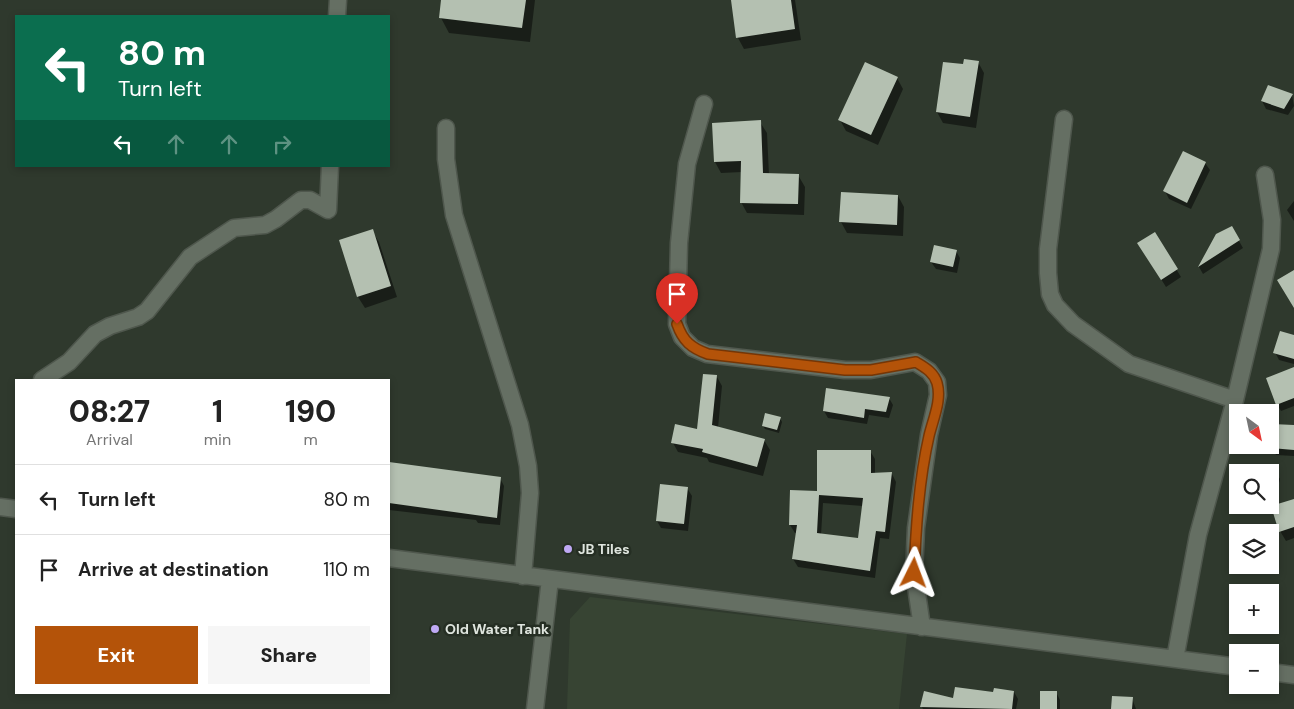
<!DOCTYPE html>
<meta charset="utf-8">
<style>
body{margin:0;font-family:"DM Sans",sans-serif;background:#f6f6f6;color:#222;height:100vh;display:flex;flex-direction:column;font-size:19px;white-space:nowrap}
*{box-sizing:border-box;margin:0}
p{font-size:16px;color:#767676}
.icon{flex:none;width:28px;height:28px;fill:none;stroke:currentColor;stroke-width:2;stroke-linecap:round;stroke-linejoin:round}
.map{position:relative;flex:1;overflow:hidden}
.details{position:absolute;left:15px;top:379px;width:375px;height:315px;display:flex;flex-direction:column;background:#fff;border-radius:0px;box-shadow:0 2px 8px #0003}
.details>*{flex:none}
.top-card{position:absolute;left:15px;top:15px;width:375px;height:152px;border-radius:0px;box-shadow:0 2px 8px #0003;background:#0b6e4f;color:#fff;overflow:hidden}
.needle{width:32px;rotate:147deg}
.tools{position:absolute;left:1229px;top:404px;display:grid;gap:10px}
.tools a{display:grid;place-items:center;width:50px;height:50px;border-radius:0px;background:#fff;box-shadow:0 2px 8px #0003;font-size:25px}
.pin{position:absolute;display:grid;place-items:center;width:42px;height:42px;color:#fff;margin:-51px -21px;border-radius:50% 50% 50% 0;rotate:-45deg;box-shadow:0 0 5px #0007}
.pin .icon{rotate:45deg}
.me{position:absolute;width:55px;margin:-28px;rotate:3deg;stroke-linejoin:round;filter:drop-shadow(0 0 4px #0008)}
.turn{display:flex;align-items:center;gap:18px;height:105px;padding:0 20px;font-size:22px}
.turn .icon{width:65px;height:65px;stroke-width:2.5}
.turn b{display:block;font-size:35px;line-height:42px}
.lanes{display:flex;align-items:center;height:48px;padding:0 20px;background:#0003;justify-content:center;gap:25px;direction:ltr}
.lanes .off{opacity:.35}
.eta{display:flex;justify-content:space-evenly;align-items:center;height:85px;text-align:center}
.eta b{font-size:30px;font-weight:800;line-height:35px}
.cta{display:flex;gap:10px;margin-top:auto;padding:10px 20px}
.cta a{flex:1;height:58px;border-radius:0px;background:#b45309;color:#fff;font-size:20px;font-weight:800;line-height:58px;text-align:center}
.cta a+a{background:#f6f6f6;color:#222}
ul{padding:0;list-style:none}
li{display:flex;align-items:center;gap:15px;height:70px;padding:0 20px;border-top:1px solid #e0e0e0}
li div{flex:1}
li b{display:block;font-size:19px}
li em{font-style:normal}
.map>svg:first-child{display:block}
</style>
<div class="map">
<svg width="1294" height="709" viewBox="0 0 1294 709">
<rect width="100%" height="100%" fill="#2f392d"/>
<path fill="#374433" d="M590,597L907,634L899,709H567L570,619Z"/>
<path fill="#0007" fill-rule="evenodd" d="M443,0H535L530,42L449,33L441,18Z
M732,0H795L801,40L744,49L738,38Z
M978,62L984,73L976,128L943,123L937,112L944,63L964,66Z
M897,78L903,89L878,145L846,131L840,120Z
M1269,86L1292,95L1294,106L1288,115L1266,109L1262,101Z
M760,122L767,133L769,175H798L805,187L804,215L747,213L741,202L742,172L721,173L715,162Z
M1205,163L1210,170L1191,209L1169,199L1165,191Z
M898,196L904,207L903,236L847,233L841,222Z
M1294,201V221L1287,210Z
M1231,227L1243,248L1203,274L1199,267L1217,235Z
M372,231L379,242L397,297L365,308L358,297L341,241Z
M1154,233L1181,277L1166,287L1143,250Z
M956,251L960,258L957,273L936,269L931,262Z
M1294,336V364L1279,360L1275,352Z
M1294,368V406L1281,411L1277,404Z
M717,377L722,386L718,428L764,440L770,450L763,476L709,462L707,458L678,452L673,443L698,430Z
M889,398L893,405L889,418L869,415L867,424L828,418L824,411Z
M780,418L782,422L779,433L765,429L763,426Z
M1294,426V456L1276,455L1272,448Z
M870,451L875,459V474H892L896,482L889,539L880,538L875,578L798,567L793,559L797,533H795L790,525L818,492ZM823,503L863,506L859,539L821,535Z
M389,464L500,478L504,486L500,525L478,523L476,520L389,510Z
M1261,468L1276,472L1280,479L1274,503L1270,502V472H1260Z
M687,488L692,496L688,531L661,528L657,521Z
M1294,500V538L1286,541L1280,531Z
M1014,692L1018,699L1016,709H923L922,707L925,693L954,699Z
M1056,692L1060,700V709H1041Z
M1132,698L1136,709H1113Z"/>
<path fill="#b4c0b1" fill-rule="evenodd" d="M441,0H526L522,28L439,18Z
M731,0H791L795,29L736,38Z
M964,59L979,61L970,117L936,112L943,62L963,64Z
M865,62L898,77L871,135L838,120Z
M1268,85L1293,94L1284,109L1261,101Z
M761,120L763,173L799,174L798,204L740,203L741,161L714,162L712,123Z
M1183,151L1206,162L1187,203L1163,191Z
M841,192L898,195L897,225L839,222Z
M1232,226L1240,240L1198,267L1216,234Z
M373,229L391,286L357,297L339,240Z
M1155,232L1178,269L1161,280L1137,243Z
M934,245L957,250L953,267L930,262Z
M1294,270V308L1277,280Z
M1280,331L1294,335V359L1273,353Z
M1294,367V398L1276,405L1266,378Z
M703,374L717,375L712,425L765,439L757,467L702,452L703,449L671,443L675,424L697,429Z
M826,388L890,397L886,412L865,409L864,418L823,411Z
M765,413L781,417L777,430L762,426Z
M1272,424L1294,425V450L1271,448Z
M817,450H871V473L892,472L885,532L876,531L870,571L792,559L797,525H789L790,490L817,491ZM819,495L863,498L858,538L817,533Z
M389,462L501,477L497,518L389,503Z
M660,484L688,487L684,524L656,521Z
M1294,499V527L1279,532L1271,506Z
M955,687L993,692L994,688L1014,691L1012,709L920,707L924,691L953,698Z
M1040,691H1057V709H1040Z
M1112,696L1133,697L1132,709H1111Z"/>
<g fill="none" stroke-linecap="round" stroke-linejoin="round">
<g stroke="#4f574d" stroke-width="19">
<path id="street" d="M337,16L338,0
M704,104L687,164L679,243L677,324L682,337L693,348L707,354L845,370H871L915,362L929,371L937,382L938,395L929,435L916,528L914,573L922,627
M1064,119L1048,249V273L1050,294L1055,305L1073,324L1129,364L1235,400
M446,128V159L454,215L520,425L528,466L530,493L523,576
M42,380L69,362L95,334L110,326L138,317L147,311L190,257L234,228L265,225L276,219L301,200H310L328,210L330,166
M0,507L16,509
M389,558L1238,667
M1175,659L1198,535L1235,400L1271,249L1272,220L1265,175
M1270,672L1294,675
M535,709L550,579"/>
</g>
<use href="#street" stroke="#656f63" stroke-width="16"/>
</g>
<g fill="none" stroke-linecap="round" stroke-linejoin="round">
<g stroke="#753606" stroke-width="12">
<path id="route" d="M677,324C683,341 691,348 708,354L845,370H871L916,362C924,367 934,372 937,383C942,400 933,419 929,436C919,480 916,527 914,573"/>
</g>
<use href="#route" stroke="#b45309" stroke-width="9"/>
</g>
<g fill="#bfa9f4" stroke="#252e23" stroke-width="2">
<circle cx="568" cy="549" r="5"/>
<circle cx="435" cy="629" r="5"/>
</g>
<g text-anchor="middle" stroke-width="5" stroke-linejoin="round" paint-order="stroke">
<g font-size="14" font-weight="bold" fill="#dfe5de" stroke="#252e23" text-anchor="start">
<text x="578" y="554">JB Tiles</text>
<text x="445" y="634">Old Water Tank</text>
</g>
</g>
</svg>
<div class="tools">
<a><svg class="needle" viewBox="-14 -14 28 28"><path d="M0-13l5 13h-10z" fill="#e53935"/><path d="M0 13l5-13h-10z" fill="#767676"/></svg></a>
<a><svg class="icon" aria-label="search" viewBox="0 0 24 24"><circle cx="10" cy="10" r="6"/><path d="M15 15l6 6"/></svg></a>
<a><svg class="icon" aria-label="layers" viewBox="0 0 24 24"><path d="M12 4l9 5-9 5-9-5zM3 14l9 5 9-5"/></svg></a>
<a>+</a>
<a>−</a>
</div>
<div class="pin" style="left:677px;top:324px;background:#d93025"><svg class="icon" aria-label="arrive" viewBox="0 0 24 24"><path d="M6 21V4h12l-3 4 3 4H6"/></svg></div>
<svg class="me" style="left:914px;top:573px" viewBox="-20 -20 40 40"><path d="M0-17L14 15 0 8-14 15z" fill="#b45309" stroke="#fff" stroke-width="4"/></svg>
<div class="top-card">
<div class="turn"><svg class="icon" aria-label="left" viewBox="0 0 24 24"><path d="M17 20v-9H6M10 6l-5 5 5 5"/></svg><div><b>80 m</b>Turn left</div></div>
<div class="lanes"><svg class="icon" aria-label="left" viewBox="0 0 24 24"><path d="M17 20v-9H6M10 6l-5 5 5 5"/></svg><svg class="icon off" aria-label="ahead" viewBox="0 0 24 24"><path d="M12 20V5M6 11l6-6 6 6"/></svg><svg class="icon off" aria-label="ahead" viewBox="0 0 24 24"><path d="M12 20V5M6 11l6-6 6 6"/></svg><svg class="icon off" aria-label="right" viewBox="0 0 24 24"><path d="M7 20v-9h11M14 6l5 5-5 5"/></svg></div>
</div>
<section class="details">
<div class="eta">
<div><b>08:27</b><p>Arrival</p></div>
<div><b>1</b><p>min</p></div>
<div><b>190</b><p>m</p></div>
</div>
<ul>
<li><svg class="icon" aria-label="left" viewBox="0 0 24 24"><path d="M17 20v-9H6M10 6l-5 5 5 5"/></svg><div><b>Turn left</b></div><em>80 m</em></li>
<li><svg class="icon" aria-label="arrive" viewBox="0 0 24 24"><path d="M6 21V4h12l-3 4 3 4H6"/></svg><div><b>Arrive at destination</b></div><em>110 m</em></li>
</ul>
<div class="cta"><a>Exit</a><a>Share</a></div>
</section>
</div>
